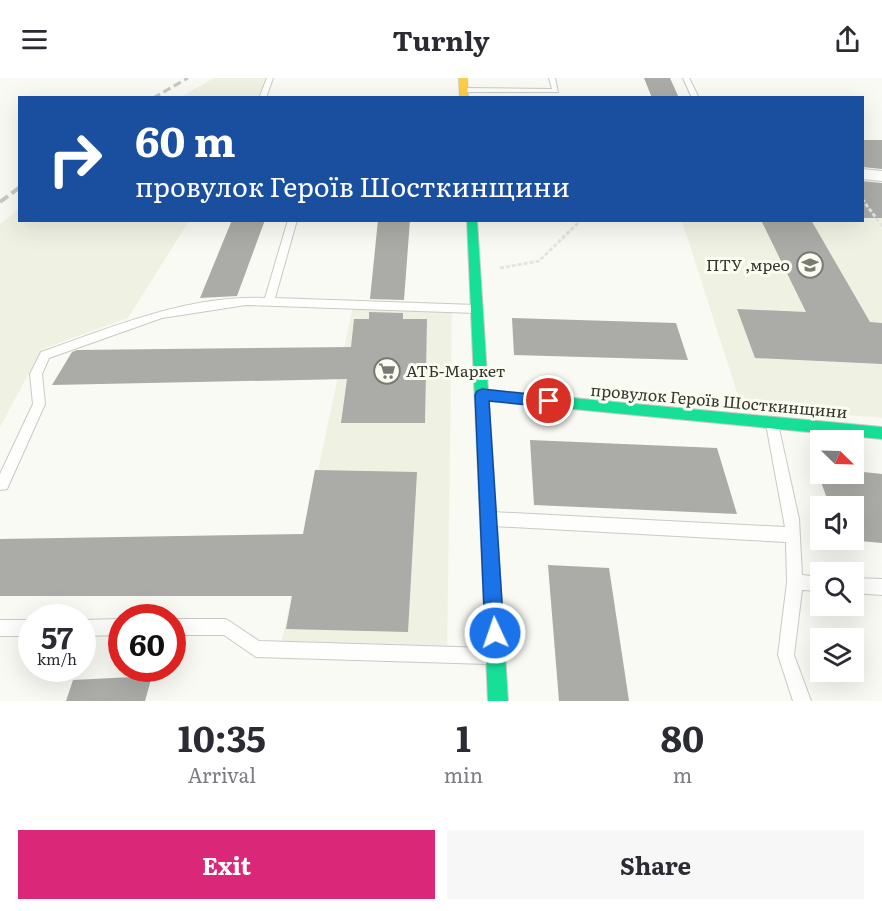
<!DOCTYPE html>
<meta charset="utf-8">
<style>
body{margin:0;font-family:Literata,serif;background:#f7f7f7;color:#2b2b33;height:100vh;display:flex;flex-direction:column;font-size:22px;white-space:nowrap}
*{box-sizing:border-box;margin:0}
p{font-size:20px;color:#7c7c81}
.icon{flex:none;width:33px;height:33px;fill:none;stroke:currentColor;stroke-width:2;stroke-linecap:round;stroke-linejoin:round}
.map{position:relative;height:623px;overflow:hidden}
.drawer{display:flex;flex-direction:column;background:#fff;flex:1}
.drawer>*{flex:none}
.hud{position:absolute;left:18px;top:18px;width:846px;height:126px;border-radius:0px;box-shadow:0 6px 24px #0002;background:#1a4fa0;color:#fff;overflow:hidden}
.needle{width:39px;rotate:113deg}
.fabs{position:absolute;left:810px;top:352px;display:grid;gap:12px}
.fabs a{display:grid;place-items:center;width:54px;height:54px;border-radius:0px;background:#fff;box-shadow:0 6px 24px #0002;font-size:30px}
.speed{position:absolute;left:18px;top:526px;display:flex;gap:12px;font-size:30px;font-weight:700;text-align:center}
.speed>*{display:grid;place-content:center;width:78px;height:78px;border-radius:50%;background:#fff;box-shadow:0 6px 24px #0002;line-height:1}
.speed small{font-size:15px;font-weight:400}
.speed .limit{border:9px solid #d22;background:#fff;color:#111}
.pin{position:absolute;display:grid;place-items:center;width:51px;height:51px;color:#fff;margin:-26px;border:3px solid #fff;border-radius:50%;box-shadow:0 2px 6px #0007}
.me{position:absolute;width:66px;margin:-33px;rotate:357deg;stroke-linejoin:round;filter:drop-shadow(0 0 4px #0008)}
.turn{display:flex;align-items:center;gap:21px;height:126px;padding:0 18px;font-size:27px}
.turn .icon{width:78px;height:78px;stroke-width:2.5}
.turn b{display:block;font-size:42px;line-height:51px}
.eta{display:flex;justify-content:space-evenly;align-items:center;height:102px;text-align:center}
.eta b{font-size:36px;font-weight:700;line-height:42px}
.action{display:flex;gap:12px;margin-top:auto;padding:12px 18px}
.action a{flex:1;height:69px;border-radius:0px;background:#db2777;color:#fff;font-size:24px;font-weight:700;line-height:69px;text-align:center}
.action a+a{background:#f7f7f7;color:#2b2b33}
header{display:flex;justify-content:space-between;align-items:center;height:78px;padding:0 18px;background:#fff;font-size:27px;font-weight:700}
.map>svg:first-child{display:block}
</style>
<header><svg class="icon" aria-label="menu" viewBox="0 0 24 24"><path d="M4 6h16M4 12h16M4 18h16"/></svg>Turnly<svg class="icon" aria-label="share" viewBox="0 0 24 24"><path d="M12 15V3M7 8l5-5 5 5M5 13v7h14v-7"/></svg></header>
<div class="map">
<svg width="882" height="623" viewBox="0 0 882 623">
<rect width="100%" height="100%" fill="#f9faf3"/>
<path fill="#eff2e3" d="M214,0H266L258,19H180Z
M863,109L882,135V340L741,327L682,143L862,142Z
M19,131L20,142L189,143L128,240L42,271L0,349V146Z
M353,228L452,231L447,578L279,576Z"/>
<path fill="#ababa7" d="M644,0H670L679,20H652Z
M862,62H882V91L862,89Z
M862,103L882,105V140H862Z
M232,142H265L237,218L200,220Z
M378,142H410L404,222L370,221Z
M761,142H811L870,244L882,245V286L755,280L737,231L806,234Z
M369,234L403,235V241H427L425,345H341L347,301L52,307L72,274L77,272L351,269L354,241H369Z
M512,240L676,245L688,282L514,277Z
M530,362L717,370L737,436L534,427Z
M816,390H820V396H854V393L882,396V465L848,462H854V429H830Z
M315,392L417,394L408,554L286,551L292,518H0V461L303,456Z
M548,487L609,490L629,623H559Z
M152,598L145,623H66L73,602Z"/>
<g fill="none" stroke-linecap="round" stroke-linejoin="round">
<g stroke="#c9cac4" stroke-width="2">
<path id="lane" d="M267,0H273L266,20H259Z
M549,0H555L558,14H464L461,12L464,10L552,11Z
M683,0H689L699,20H692Z
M288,142H297L275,220L476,227L481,231L476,235L246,227L162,240L49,280L42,296L45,326L7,411L0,412V396L33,326L30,296L41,274C113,249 187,217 265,220Z
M772,341L776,342L778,346L799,441L802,497L820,499V513L802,512L794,577L811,623H793L778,577L787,504L786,464L492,448L487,446L485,441L487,436L492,434L785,449L766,346L768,342Z
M854,500L882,501V517L854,515Z
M122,541V557L82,558V542Z
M172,541H226L259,563L488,570L494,572L496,578L494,584L488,586L256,579L224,557H172Z
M0,542H32V558H0Z"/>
</g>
<g stroke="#c9cac4" stroke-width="2">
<path id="street" d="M862,91L882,93V103L862,101Z"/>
</g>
<g stroke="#c9cac4" stroke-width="2">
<path id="fast" d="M467,142H477L488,312L882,349V361L489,323L508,623H488Z"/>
</g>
<g stroke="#c9cac4" stroke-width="2">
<path id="slow" d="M459,0H467L468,20H460Z"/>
</g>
<path stroke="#e4e4e2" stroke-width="3" stroke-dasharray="4 2" stroke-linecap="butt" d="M862,121L882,148
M500,190L539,183L581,142"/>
<use href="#lane" fill="#fefefd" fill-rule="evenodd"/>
<use href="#street" fill="#fefefd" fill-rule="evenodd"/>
<use href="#fast" fill="#16e098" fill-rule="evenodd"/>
<use href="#slow" fill="#ffcf43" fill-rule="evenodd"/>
<path stroke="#c7c7c6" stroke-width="3" stroke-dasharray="8 4" stroke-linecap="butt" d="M153,20L188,0"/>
<path stroke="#c7c7c6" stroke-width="4" stroke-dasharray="10 4.5" stroke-linecap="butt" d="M0,124L20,109"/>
</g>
<path fill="#1a73e8" stroke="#114b97" stroke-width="1.5" d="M482,311L549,318L554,319L556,323L554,328L549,329L489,323L504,555L501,562L495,565L488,562L485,555L475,317L477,313Z"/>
<defs>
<g id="university-ring" transform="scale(1.35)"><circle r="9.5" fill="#fafdf0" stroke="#797a74" stroke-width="1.5"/><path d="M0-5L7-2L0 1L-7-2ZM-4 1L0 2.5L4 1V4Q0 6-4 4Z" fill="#797a74"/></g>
<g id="supermarket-ring" transform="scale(1.35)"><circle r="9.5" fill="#fafdf0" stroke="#797a74" stroke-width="1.5"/><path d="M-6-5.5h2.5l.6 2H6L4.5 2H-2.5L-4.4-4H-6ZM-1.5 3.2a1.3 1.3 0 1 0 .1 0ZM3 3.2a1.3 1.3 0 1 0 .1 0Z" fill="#797a74"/></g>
</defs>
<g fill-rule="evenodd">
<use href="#university-ring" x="810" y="187"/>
<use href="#supermarket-ring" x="387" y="293"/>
</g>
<g text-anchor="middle" stroke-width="6" stroke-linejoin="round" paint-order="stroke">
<g font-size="16" fill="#343530" stroke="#fafdf0" text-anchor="end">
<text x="790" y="193">ПТУ ,мрео</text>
<text x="406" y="299" text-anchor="start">АТБ-Маркет</text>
</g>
<g font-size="16" fill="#343530" stroke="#fafdf0">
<text transform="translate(719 323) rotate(5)" y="6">провулок Героїв Шосткинщини</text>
</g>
</g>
</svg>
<div class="fabs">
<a><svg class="needle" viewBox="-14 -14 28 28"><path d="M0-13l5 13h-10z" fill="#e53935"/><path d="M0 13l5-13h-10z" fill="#7c7c81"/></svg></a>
<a><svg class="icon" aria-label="sound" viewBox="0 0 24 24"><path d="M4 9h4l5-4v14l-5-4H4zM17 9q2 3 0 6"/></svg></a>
<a><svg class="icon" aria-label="search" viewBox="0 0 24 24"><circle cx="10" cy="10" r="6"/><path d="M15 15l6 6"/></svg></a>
<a><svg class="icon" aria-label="layers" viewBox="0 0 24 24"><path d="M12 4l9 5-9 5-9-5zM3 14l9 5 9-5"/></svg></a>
</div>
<div class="speed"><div>57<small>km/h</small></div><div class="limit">60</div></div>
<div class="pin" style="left:549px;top:323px;background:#d93025"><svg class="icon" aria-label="arrive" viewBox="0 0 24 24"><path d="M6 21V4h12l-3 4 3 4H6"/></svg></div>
<svg class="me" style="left:495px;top:555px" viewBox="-20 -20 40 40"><circle r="17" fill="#1a73e8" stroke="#fff" stroke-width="3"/><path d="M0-11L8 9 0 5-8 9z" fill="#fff"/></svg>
<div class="hud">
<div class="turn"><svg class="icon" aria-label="right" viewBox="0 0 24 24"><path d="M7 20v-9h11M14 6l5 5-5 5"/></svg><div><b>60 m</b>провулок Героїв Шосткинщини</div></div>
</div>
</div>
<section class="drawer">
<div class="eta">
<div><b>10:35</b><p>Arrival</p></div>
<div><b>1</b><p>min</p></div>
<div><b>80</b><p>m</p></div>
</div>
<div class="action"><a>Exit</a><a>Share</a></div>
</section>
